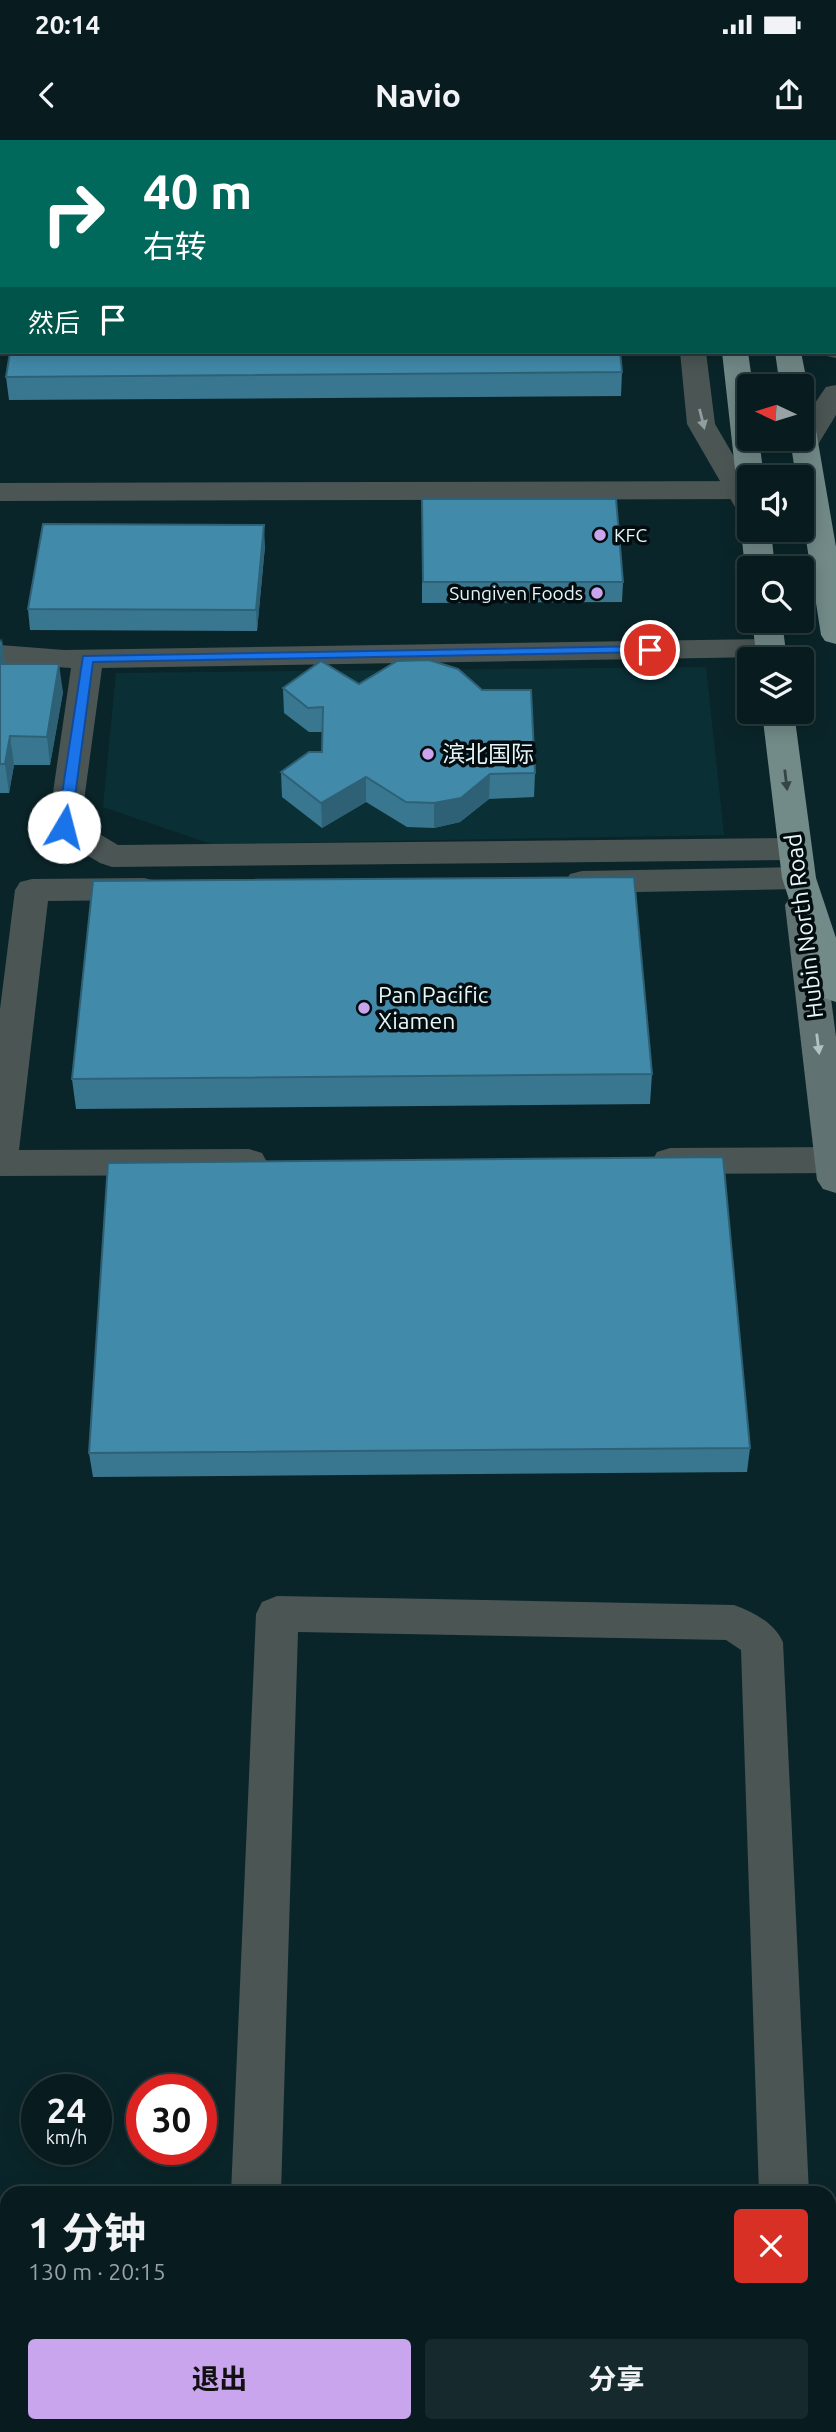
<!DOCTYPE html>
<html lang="zh">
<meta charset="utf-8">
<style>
body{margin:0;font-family:Ubuntu,"Noto Sans SC",sans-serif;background:#16292c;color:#f1f3f6;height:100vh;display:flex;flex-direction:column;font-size:26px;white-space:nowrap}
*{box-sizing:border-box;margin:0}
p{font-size:23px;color:#98a1a4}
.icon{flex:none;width:38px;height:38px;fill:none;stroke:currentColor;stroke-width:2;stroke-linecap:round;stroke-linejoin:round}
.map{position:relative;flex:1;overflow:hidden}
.drawer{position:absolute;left:0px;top:2046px;width:836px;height:247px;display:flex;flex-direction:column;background:#081c1f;border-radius:21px 21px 0 0;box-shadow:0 4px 18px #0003,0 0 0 2px #293a3d}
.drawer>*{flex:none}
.hud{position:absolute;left:0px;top:0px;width:836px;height:214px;box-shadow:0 4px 18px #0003,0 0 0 2px #293a3d;background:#00695c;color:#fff;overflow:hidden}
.needle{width:46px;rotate:274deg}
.buttons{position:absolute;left:737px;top:234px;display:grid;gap:14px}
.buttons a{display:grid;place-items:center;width:77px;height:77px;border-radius:7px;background:#081c1f;box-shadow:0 4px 18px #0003,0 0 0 2px #293a3d;font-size:35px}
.speed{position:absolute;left:21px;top:1934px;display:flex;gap:14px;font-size:35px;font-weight:700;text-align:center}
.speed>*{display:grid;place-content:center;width:91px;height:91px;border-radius:50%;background:#081c1f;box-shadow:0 4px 18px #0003,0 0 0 2px #293a3d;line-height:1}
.speed small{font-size:18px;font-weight:400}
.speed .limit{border:10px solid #d22;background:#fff;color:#111}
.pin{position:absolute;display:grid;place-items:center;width:60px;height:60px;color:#fff;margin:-30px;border:4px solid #fff;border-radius:50%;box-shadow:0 2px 7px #0007}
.me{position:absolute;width:77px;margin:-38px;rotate:8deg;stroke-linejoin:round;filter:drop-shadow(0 0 5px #0008)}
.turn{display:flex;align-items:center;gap:24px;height:147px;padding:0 28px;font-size:32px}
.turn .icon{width:91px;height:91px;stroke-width:2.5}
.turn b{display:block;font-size:49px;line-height:60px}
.then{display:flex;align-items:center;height:66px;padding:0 28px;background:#0003;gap:14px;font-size:26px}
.round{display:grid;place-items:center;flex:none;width:74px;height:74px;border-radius:7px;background:#16292c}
.summary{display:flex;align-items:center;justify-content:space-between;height:119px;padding:0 28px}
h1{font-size:42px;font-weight:700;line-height:52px}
.primary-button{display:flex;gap:14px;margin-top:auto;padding:14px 28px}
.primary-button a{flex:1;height:80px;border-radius:7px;background:#c9a5ee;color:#111;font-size:28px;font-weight:700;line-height:80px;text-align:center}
.primary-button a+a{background:#16292c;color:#f1f3f6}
.status{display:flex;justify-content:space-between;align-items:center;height:49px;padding:0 35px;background:#081c1f;direction:ltr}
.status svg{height:19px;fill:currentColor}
header{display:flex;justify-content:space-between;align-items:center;height:91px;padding:0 28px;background:#081c1f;font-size:32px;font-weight:700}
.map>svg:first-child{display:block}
</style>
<div class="status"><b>20:14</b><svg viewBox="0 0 49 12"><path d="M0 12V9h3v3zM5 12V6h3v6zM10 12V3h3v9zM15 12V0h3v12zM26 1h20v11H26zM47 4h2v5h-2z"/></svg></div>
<header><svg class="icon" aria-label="back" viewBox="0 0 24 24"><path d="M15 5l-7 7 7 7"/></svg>Navio<svg class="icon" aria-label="share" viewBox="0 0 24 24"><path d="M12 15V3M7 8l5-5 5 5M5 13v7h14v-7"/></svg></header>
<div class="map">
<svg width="836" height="2292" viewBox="0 0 836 2292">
<rect width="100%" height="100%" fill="#0a2529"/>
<path fill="#0a3036" d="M706,527L724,695L211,704L103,667L116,533Z"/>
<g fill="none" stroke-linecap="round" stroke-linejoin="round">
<path stroke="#778c8f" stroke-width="5" stroke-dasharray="2 6" stroke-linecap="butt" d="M0,2186L7,2194
M85,2286L90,2292"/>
<path fill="#4a5554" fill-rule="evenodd" d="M0,127H2V143H0Z
M749,341V359L0,361V343Z
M770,499L781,502L785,508L781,514L770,517L102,528L81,683L118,705L795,698L807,702L812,709L807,716L795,720L112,727L100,723L52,694L48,687L71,528L0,523V505L64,510Z
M799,727L811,730L816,738L811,746L799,749L582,753L570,750L565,742L570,734L582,731Z
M144,738L156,741L161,749L156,757L144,760L48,761L19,1010L249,1009L262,1013L267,1022L262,1031L249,1035L0,1036V869L15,750L20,742L32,739Z
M832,1007L836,1008V1032L832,1033L670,1034L657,1030L652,1021L657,1012L670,1008Z
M277,1456L734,1465C754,1472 774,1483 783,1502L809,2053H759L741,1510L726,1500L298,1492L281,2053H231L256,1474L262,1462Z
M306,2286H361L363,2292H308Z
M768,2286H820V2292H768Z"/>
<path fill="#4a5554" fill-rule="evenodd" d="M657,0H681V2H657Z
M780,0H804V2H780Z
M835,196H836V218L827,216L824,212H835Z
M680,212H706L715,284L749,342V376L739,373L735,367L687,284Z
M836,245V275L814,311L804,313L794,311L790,305L794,299H802C802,280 815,263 826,247Z"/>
<path fill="#607372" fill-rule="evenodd" d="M802,754L814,757L819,765L836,897V1053L823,1049L817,1040L785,765L790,757Z"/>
<path fill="#728a88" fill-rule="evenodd" d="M697,0H721V2H697Z
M739,0H763V2H739Z
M722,212H748L753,247H749V299H759L764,338H749V346L740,344L736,338Z
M775,212H801L808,247L804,253H802V247H780Z
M802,282L812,284L816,290L836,407V504L825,501L821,495L802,374V338H796L790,299H802Z
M749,383V390H771L775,429H749V434L745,429L741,390Z
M752,481H782L787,520H757Z
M762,572H794L816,738L836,798V862L824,858L819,850L782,738Z"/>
</g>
<path fill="#397791" d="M506,0H595L594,2H506Z
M622,232L621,256L9,260L6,237Z
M422,359L623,442L622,462L422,463Z
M265,406L257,491L30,490L28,469Z
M0,498L5,524L63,552L50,625H14L9,653H0Z
M359,544L535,633L534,657L489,659L460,682L434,688L407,687L366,662L322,688L282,657L281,632L322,612L323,592H309L284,573L283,548Z
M652,934L650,964L76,969L72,939Z
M750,1308L747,1332L93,1337L89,1313Z"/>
<path fill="#2e6176" d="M264,385L265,406L257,491L256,470Z
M2,498L5,526L0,547V507Z
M59,524L63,552L50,625L47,597Z
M10,596L14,625L9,653L5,624Z
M490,634L489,659L460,682L434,688V663Z
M366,637V662L322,688L321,663Z"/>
<path fill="#428aa9" stroke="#2e6176" stroke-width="2" d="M10,212H620L622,232L6,237Z
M422,359H616L623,442H423Z
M43,384L264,385L256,470L28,469Z
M429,520L458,529L482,550H531L535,633L490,634L461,658L434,663L406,662L366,637L321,663L281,632L309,612H322L323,567L308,568L283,548L321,521L359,544L397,521Z
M0,524H59L47,597L10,596L5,624H0Z
M634,737L652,934L72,939L93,741Z
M723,1017L750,1308L89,1313L108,1023Z"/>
<defs><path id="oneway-solid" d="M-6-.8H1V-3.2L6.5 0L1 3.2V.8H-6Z" transform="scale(1.75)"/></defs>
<use fill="#919d9e" href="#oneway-solid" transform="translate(702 279) rotate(76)"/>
<use fill="#354545" href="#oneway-solid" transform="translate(786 640) rotate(83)"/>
<use fill="#b1c2c3" href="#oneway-solid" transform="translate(818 904) rotate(83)"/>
<path fill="#1a73e8" stroke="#114b97" stroke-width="2" d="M650,506L656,510L654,512L93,522L71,687L64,692L57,687L83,516Z"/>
<g fill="#c9a5ee" stroke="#030c0e" stroke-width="2.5">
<circle cx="600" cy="395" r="7"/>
<circle cx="597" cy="453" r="7"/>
<circle cx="428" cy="614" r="7"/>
<circle cx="364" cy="868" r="7"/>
</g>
<g text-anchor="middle" stroke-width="7" stroke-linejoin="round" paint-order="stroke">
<g font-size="19" fill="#e7f6f9" stroke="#030c0e" text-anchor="start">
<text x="614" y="402">KFC</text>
<text x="583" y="460" text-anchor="end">Sungiven Foods</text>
</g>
<g font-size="23" fill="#e7f6f9" stroke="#030c0e" text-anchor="start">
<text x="442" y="622">滨北国际</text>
<text x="378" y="863">Pan Pacific<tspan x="378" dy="26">Xiamen</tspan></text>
</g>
<g font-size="23" fill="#e7f6f9" stroke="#030c0e">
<text transform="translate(804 786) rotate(-97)" y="8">Hubin North Road</text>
</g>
</g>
</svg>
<div class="buttons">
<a><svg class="needle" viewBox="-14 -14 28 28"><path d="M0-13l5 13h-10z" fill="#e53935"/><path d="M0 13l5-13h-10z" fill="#98a1a4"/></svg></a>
<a><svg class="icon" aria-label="sound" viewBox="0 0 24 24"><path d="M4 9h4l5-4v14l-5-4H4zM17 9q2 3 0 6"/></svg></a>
<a><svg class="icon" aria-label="search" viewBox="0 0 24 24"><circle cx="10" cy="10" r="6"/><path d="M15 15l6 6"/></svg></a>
<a><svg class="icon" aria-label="layers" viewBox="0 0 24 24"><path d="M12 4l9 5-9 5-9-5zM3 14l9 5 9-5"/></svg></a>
</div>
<div class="speed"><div>24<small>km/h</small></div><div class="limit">30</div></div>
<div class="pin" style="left:650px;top:510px;background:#d93025"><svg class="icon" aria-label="arrive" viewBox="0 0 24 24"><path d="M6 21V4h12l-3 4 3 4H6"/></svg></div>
<svg class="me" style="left:64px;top:687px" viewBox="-20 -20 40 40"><circle r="19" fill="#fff"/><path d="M0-13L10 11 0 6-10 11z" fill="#1a73e8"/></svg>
<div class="hud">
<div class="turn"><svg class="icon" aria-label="right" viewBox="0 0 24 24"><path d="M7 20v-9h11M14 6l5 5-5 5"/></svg><div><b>40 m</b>右转</div></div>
<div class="then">然后<svg class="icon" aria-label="arrive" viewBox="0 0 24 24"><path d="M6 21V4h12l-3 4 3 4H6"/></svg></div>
</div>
<section class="drawer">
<div class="summary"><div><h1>1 分钟</h1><p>130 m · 20:15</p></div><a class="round" style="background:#d93025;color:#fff"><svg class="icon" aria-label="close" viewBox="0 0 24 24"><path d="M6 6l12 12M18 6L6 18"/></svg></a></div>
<div class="primary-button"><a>退出</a><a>分享</a></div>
</section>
</div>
